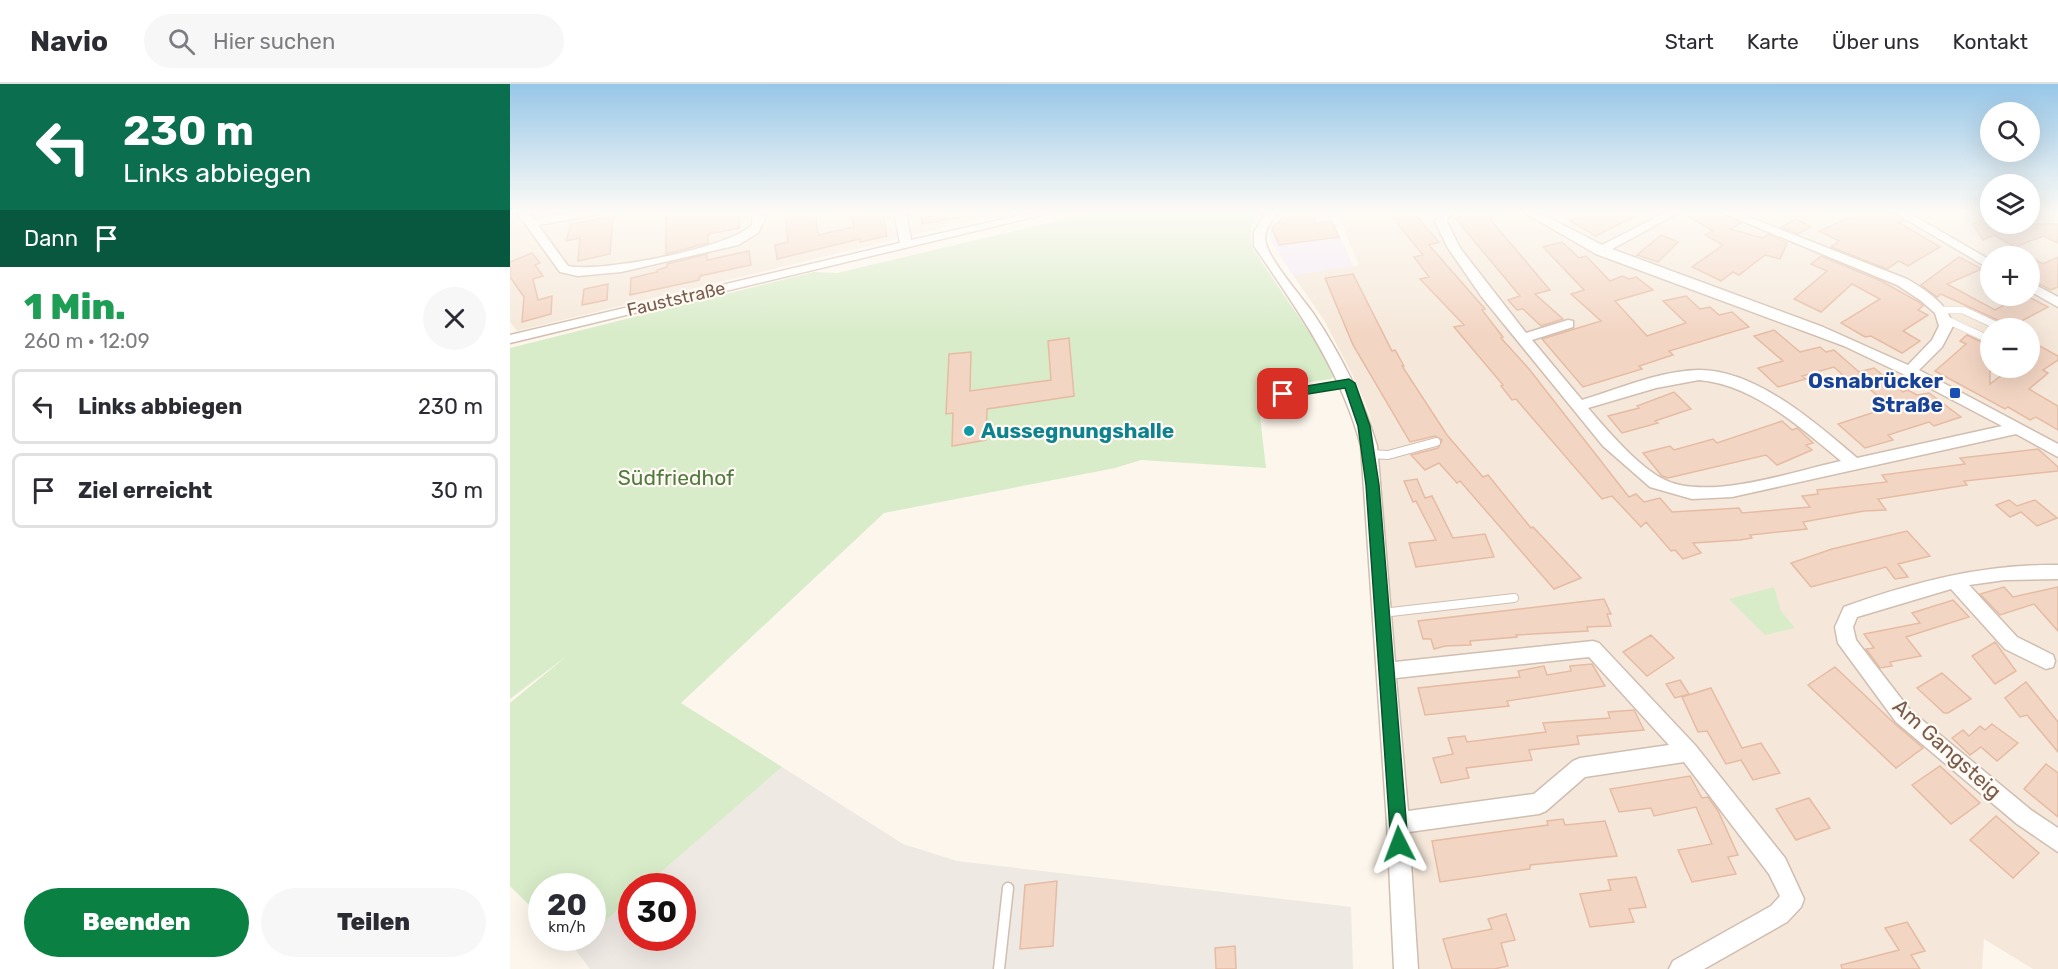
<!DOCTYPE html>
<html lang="de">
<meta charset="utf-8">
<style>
body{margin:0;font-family:Rubik,sans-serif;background:#f7f7f7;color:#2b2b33;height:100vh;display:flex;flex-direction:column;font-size:22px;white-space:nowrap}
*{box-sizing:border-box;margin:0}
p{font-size:20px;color:#7c7c81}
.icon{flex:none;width:33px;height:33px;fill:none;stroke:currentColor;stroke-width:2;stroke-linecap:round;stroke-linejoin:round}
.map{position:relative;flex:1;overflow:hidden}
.panel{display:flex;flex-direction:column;background:#fff;width:510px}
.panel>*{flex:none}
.top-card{background:#0b6e4f;color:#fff;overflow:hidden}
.controls{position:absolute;left:1470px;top:18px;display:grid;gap:12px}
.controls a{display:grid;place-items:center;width:60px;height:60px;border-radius:50%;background:#fff;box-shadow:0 6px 24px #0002;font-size:30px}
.speed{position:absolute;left:18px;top:789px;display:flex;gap:12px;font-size:30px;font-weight:700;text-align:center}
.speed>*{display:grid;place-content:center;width:78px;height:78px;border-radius:50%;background:#fff;box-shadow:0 6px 24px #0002;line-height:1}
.speed small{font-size:15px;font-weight:400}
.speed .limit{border:9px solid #d22;background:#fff;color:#111}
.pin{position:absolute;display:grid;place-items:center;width:51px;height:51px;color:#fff;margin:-26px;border-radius:12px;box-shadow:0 3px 9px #0006}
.me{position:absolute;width:66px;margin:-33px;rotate:357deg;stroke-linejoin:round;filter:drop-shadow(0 0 4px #0008)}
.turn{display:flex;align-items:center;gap:21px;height:126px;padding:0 24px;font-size:27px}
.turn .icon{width:78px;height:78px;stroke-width:2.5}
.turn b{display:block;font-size:42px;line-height:51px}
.then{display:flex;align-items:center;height:57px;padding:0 24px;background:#0003;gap:12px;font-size:22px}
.round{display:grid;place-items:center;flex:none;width:63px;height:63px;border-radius:32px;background:#f7f7f7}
.overview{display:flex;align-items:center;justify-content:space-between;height:102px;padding:0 24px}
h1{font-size:36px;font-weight:800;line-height:45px;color:#1e9e55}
.button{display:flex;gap:12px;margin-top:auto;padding:12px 24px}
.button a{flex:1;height:69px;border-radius:36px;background:#0b8043;color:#fff;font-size:24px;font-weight:800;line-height:69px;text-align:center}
.button a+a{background:#f7f7f7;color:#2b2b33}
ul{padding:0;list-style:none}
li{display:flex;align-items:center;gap:18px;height:75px;margin:0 12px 9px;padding:0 12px;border:3px solid #e1e1e2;border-radius:9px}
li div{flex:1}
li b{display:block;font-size:22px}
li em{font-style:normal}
header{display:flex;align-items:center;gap:36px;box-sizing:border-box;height:84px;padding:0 30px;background:#fff;border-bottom:2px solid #e1e1e2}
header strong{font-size:28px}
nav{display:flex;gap:33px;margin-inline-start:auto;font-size:21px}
.search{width:420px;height:54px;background:#f7f7f7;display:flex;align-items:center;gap:15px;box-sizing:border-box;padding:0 21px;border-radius:33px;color:#7c7c81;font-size:22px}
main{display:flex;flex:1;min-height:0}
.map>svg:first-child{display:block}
</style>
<header>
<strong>Navio</strong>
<div class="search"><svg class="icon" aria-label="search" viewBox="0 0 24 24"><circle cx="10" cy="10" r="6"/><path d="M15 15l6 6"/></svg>Hier suchen</div>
<nav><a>Start</a><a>Karte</a><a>Über uns</a><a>Kontakt</a></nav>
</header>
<main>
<section class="panel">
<div class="top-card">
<div class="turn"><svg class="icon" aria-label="left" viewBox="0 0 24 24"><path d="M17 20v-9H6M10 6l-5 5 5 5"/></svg><div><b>230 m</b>Links abbiegen</div></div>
<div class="then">Dann<svg class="icon" aria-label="arrive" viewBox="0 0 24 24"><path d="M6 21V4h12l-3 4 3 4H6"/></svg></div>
</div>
<div class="overview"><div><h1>1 Min.</h1><p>260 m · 12:09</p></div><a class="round"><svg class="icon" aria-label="close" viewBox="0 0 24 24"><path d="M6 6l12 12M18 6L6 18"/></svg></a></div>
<ul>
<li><svg class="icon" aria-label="left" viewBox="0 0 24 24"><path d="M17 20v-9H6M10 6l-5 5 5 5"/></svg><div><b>Links abbiegen</b></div><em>230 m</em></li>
<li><svg class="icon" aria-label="arrive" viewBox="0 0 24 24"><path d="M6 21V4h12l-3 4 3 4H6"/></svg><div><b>Ziel erreicht</b></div><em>30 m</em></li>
</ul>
<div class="button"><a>Beenden</a><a>Teilen</a></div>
</section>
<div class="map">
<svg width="1548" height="885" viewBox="0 0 1548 885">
<rect width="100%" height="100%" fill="#fdf6ec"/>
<path fill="#f5e8da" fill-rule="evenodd" d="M0,127H484L486,131L7,247L0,238Z
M827,127H1480V140H1520V127H1548V885H1523L1474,855L1472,885H906L866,363L859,328L846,298L814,236L783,191L849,181ZM1480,172H1520V212H1480ZM1480,244H1520V284H1480Z"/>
<path fill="#efe9e4" d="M272,683L393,760L447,777L841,823L843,885H80L64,864L76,854H82L83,848L121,814L122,854H172V802H135Z"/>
<path fill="#f3e8fa" d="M779,127H819L843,182L783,191L761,157L760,144Z"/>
<path fill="#d8ecc9" d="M589,127H750C740,138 738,151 743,165L824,285L825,291L821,295L747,306L756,384L631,376L605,384L374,429L171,619L272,683L135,802H122L121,814L83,848L82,802H32L31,833L0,802V619L58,571L0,615V264L304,188L327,189Z
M1264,503L1271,527L1285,544L1255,551L1219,515Z"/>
<path fill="#f3d5c3" stroke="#e6bba3" stroke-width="1.5" d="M156,127H230L229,144L198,150V159L156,170Z
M275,127H299L300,133L306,132L308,151L344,143L340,127H372L377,152L350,158V155L267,175L265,161L278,158Z
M410,127H450L451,133L412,140Z
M780,127H805L804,139L821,137L829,153L769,161L762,144Z
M877,127H902L929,158L919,161L975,225L972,226L993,253L991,254L1019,285L1119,413L1126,410L1134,418L1150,414L1162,428L1229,424L1232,429L1300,423L1292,412L1308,410L1307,406L1377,398L1372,391L1455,380L1450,374L1528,365L1548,383V387L1454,397L1457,401L1368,415L1376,426L1354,427L1293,438L1297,445L1240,451L1242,454L1230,456L1183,459L1191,469L1173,475L1165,466L1161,467L1136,438L1131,443L1102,412L1092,415L1006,315L1002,316L991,302L993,301L944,243L954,241L910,195L919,193L904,173L913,171Z
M977,127H989L980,135L1040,206L1025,210L1053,235L1031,242L1013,225L1007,226L998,216L1010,212L945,134Z
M1082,127H1135L1086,152L1060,137Z
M1174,127H1206L1231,139L1220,145L1252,154L1259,150L1277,159L1270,175L1255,171L1229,191L1223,188L1211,197L1182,183L1213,161L1195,151L1203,147L1172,129Z
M1354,127H1380L1394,137L1388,138L1430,163L1398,182L1389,177L1377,185L1321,163L1329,157L1309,147Z
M103,132L100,170L68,177L70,154L56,157L61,140Z
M1286,135L1301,143L1288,150L1271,143Z
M1477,135L1480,140H1548V159L1533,152L1505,163L1484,151L1473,156L1463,140Z
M1151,151L1168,158L1148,178L1127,171Z
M1052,158L1069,174L1076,172L1100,197L1112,192L1119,195L1126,193L1143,206L1105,217L1137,252L1176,239L1153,217L1176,212L1190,225L1200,223L1209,231L1222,228L1239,243L1159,267L1163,271L1129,282L1132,285L1073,303L1032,255L1091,237L1061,210L1074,206L1033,163Z
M239,167L241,181L190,192L189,196L120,211L121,194L147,188V186L157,183V180L197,170V176Z
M22,169L30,179L25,181L33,192L23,195L28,216L42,212L41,230L12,238L14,213L0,193V178Z
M1311,172L1371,197L1409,218L1413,222L1408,226L1418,231L1393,247L1410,257L1392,269L1361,252L1355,253L1331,239L1370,215L1342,200L1311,228L1284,215L1317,187L1301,180Z
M1449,173L1472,185L1437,200L1485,226L1511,212H1517L1538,223L1498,244L1494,239L1455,221L1431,210L1427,213L1411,201Z
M1520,173L1533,180L1548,173V203L1541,206L1520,195Z
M843,190L882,267L885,266L894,282H892L937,351L973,393L978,391L1021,444L1023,443L1071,494L1044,505L950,397L947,399L929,379L915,386L901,371L928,364L932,356L925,352L900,358L843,261L815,194Z
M98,200L97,216L72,221L74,205Z
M1264,246L1290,268L1310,263L1316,268L1324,266L1349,288L1364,284L1393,308L1398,306L1407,311L1419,309L1451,333L1424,342L1419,338L1378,351L1383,356L1355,364L1328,340L1380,323L1346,293L1338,296L1324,283L1292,292L1296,295L1268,303L1248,284L1273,277L1244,252Z
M1457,251L1480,262V300L1501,284H1520V268L1530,262L1548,272V276L1533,286L1538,289L1519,305L1548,322V346L1526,333L1520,336L1498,323L1495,325L1425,287L1456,260L1450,257Z
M559,254L564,312L477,325L476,356L442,362L443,329L436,330L439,270L461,268L460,307L541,296L538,257Z
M1164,308L1181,325L1145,337L1148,339L1112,349L1098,332L1129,324L1127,322Z
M1272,337L1282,346L1287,344L1303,359L1296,361L1302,366L1267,381L1256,371L1158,394L1152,392L1133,369L1160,362L1164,366L1203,355L1207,359Z
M907,395L915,414L922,412L943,454L975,450L984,473L906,483L899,459L926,456L906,417L903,418L894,397Z
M1499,416L1507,422L1525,416L1547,434L1527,442L1511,428L1500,433L1486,421Z
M1397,447L1420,472L1388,480L1398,493L1385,495L1376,483L1301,503L1281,479L1322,465Z
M1494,503L1503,513L1548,503V547L1524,520L1490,531L1470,510Z
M1094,515L1101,530H1097L1101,542L1077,543L1078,547L1006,551L1007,553L960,557L961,561L935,562L924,565L921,555H913L908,537Z
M1443,516L1459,533L1396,553L1411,572L1380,578L1382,582L1370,584L1356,565L1364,564L1354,550L1410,539L1402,529Z
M1141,551L1164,574L1137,592L1113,568Z
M1485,558L1506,587L1485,600L1462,572Z
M1082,580L1095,602L997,617L999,622L915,631L908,604L1010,593L1008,587L1034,582L1037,591L1061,587L1060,582Z
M1325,583L1385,640L1413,664L1386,684L1298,601Z
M1432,589L1461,615L1438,629H1434L1407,604Z
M1170,596L1179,610L1165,614L1156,600Z
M1516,598L1548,638V668L1517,631L1510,633L1495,614Z
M1201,604L1232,664L1251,659L1270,689L1243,696L1231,676L1216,680L1197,647L1188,648L1172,613Z
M1124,626L1134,646L1067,652L1069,660L1019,666L1022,676L956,684L959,694L931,699L923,674L943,670L938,654L955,652L957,658L1036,648L1033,639L1100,634L1098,628Z
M1482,640L1508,659L1487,677L1471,663L1460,671L1442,654L1453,646L1459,652L1470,642L1475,646Z
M1536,680L1548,689V733L1514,705Z
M1430,682L1470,719L1441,740L1402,701Z
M1180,692L1192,714L1198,713L1208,727L1228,771L1218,773L1226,790L1182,798L1168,766L1202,760L1186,723L1144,732L1141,724L1109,728L1100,705Z
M1299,714L1320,744L1286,756L1266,725Z
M1486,732L1529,769L1503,794L1460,756Z
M1053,735L1055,741L1095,737L1107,772L1020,781V785L930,798L922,757L1038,741L1037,737Z
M1126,793L1136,823L1119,825L1124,838L1080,843L1070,810L1101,806L1098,796Z
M547,797L543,862L510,865L515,801Z
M996,830L1005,856L991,859L998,882L984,885H942L933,855L982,845L978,835Z
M1397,838L1415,867L1401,871L1410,885H1332L1331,881L1389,866L1375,844Z
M725,862L726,885H706L705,864Z"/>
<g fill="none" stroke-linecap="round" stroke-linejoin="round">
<g stroke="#d1beb0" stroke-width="8">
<path id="lane-far2" d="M1428,226H1453L1492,244
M1433,234L1480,256
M751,313L838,299"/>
</g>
<g stroke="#d1beb0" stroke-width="10">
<path id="lane-far1" d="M860,370L878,371L926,358
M872,529L1004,514"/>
</g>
<g stroke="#d1beb0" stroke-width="13">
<path id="lane" d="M489,885L498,804"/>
</g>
<g stroke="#d1beb0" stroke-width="3">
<path id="street" d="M6,127H18L24,135L69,127H92L86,131L28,141L58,182C91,189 219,164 242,141L243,127H255L256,133L248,149L228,161L111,188L68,192L50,188Z
M384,127H396L401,156L529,127H548L0,259V251L390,159Z
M757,127H769C762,136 752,147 756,160C761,178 791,212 803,229C831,271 853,314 867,362L885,578L1083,557L1089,559L1185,661L1275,774L1294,815L1291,823L1277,838L1194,885H1159L1163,877L1261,822L1270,812L1259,790L1174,678L1075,693L1036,727L1029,730L899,748L908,885H884L877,739L851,362C831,287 788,226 744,162V148ZM1079,573L1159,661L1070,674L1063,677L1024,710L898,727L886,594Z
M932,127H946L938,133L937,138L950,164L1016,249L1058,236L1063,237V243L1022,256L1072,316C1109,305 1149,287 1188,286C1245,285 1306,339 1347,374L1492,342L1395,291L1334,262L1086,170L1012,127H1026L1092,161L1158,127H1172L1102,165L1313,243L1398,281L1422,256L1429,242L1425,229L1410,216L1387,201L1208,127H1223L1397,195C1416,206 1438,220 1443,242L1432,263L1409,286L1548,360V373L1506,350L1222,413L1182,415L1140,403L1093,362L971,212L938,164L925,138ZM1189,296C1244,301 1290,343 1331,377C1284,387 1195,419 1151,394C1127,381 1096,345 1078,324L1146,304Z
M1382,127H1396L1480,176V185Z
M1520,198L1548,213V223L1520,207Z
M1548,481V495L1495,496L1459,501L1507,553L1543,571L1545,577L1543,583L1536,585L1495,565L1441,505L1347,533L1343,543L1346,556L1400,626L1521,726L1548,744V768L1507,740L1386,638L1328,559L1325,543L1334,523C1404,498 1473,480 1548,481Z"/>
</g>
<use href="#lane-far2" stroke="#fff" stroke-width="7"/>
<use href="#lane-far1" stroke="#fff" stroke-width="8"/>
<use href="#lane" stroke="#fff" stroke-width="10"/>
<use href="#street" fill="#fff" fill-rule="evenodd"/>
</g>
<linearGradient id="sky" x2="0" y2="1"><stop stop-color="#97c7e8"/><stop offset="0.51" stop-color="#fefbf6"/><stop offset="1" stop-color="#fefbf6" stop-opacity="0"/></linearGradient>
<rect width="1548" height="250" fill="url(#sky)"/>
<path fill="#0b8043" stroke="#07532c" stroke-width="1.5" d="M839,295L845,299L860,342L869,401L898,760L896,766L889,769L883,766L881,760L856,401L848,342L835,304L773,314L767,310L773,306Z"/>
<rect fill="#1a4fb4" stroke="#fffaf3" stroke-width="2" x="1439" y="303" width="12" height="12" rx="3"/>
<circle fill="#0f9aa8" stroke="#fffaf3" stroke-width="2" cx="459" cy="347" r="6"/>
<g text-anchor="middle" stroke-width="4.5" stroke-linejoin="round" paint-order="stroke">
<g font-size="18" fill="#7a5c4d" stroke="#fffaf3">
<text transform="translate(166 215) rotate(-13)" y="6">Fauststraße</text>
</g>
<g font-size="21" font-weight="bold" fill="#164399" stroke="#fffaf3" text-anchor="end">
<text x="1433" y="304">Osnabrücker<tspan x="1433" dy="24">Straße</tspan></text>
</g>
<g font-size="21" font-weight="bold" fill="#0d838f" stroke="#fffaf3" text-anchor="start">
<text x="471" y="354">Aussegnungshalle</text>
</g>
<g font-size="21" fill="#537a41" stroke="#fffaf3">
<text x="166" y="401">Südfriedhof</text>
</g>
<g font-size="21" fill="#7a5c4d" stroke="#fffaf3">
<text transform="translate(1437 665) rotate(42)" y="7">Am Gangsteig</text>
</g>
</g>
</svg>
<div class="controls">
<a><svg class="icon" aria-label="search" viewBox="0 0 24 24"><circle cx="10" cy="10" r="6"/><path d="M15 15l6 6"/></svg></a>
<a><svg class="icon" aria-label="layers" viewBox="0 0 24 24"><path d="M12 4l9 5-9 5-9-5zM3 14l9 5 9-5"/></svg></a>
<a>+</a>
<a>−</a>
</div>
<div class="speed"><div>20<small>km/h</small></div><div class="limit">30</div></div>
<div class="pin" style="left:773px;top:310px;background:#d93025"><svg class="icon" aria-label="arrive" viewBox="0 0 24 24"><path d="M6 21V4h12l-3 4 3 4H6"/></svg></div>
<svg class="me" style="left:889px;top:760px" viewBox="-20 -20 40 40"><path d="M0-17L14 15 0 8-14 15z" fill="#0b8043" stroke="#fff" stroke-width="4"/></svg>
</div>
</main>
